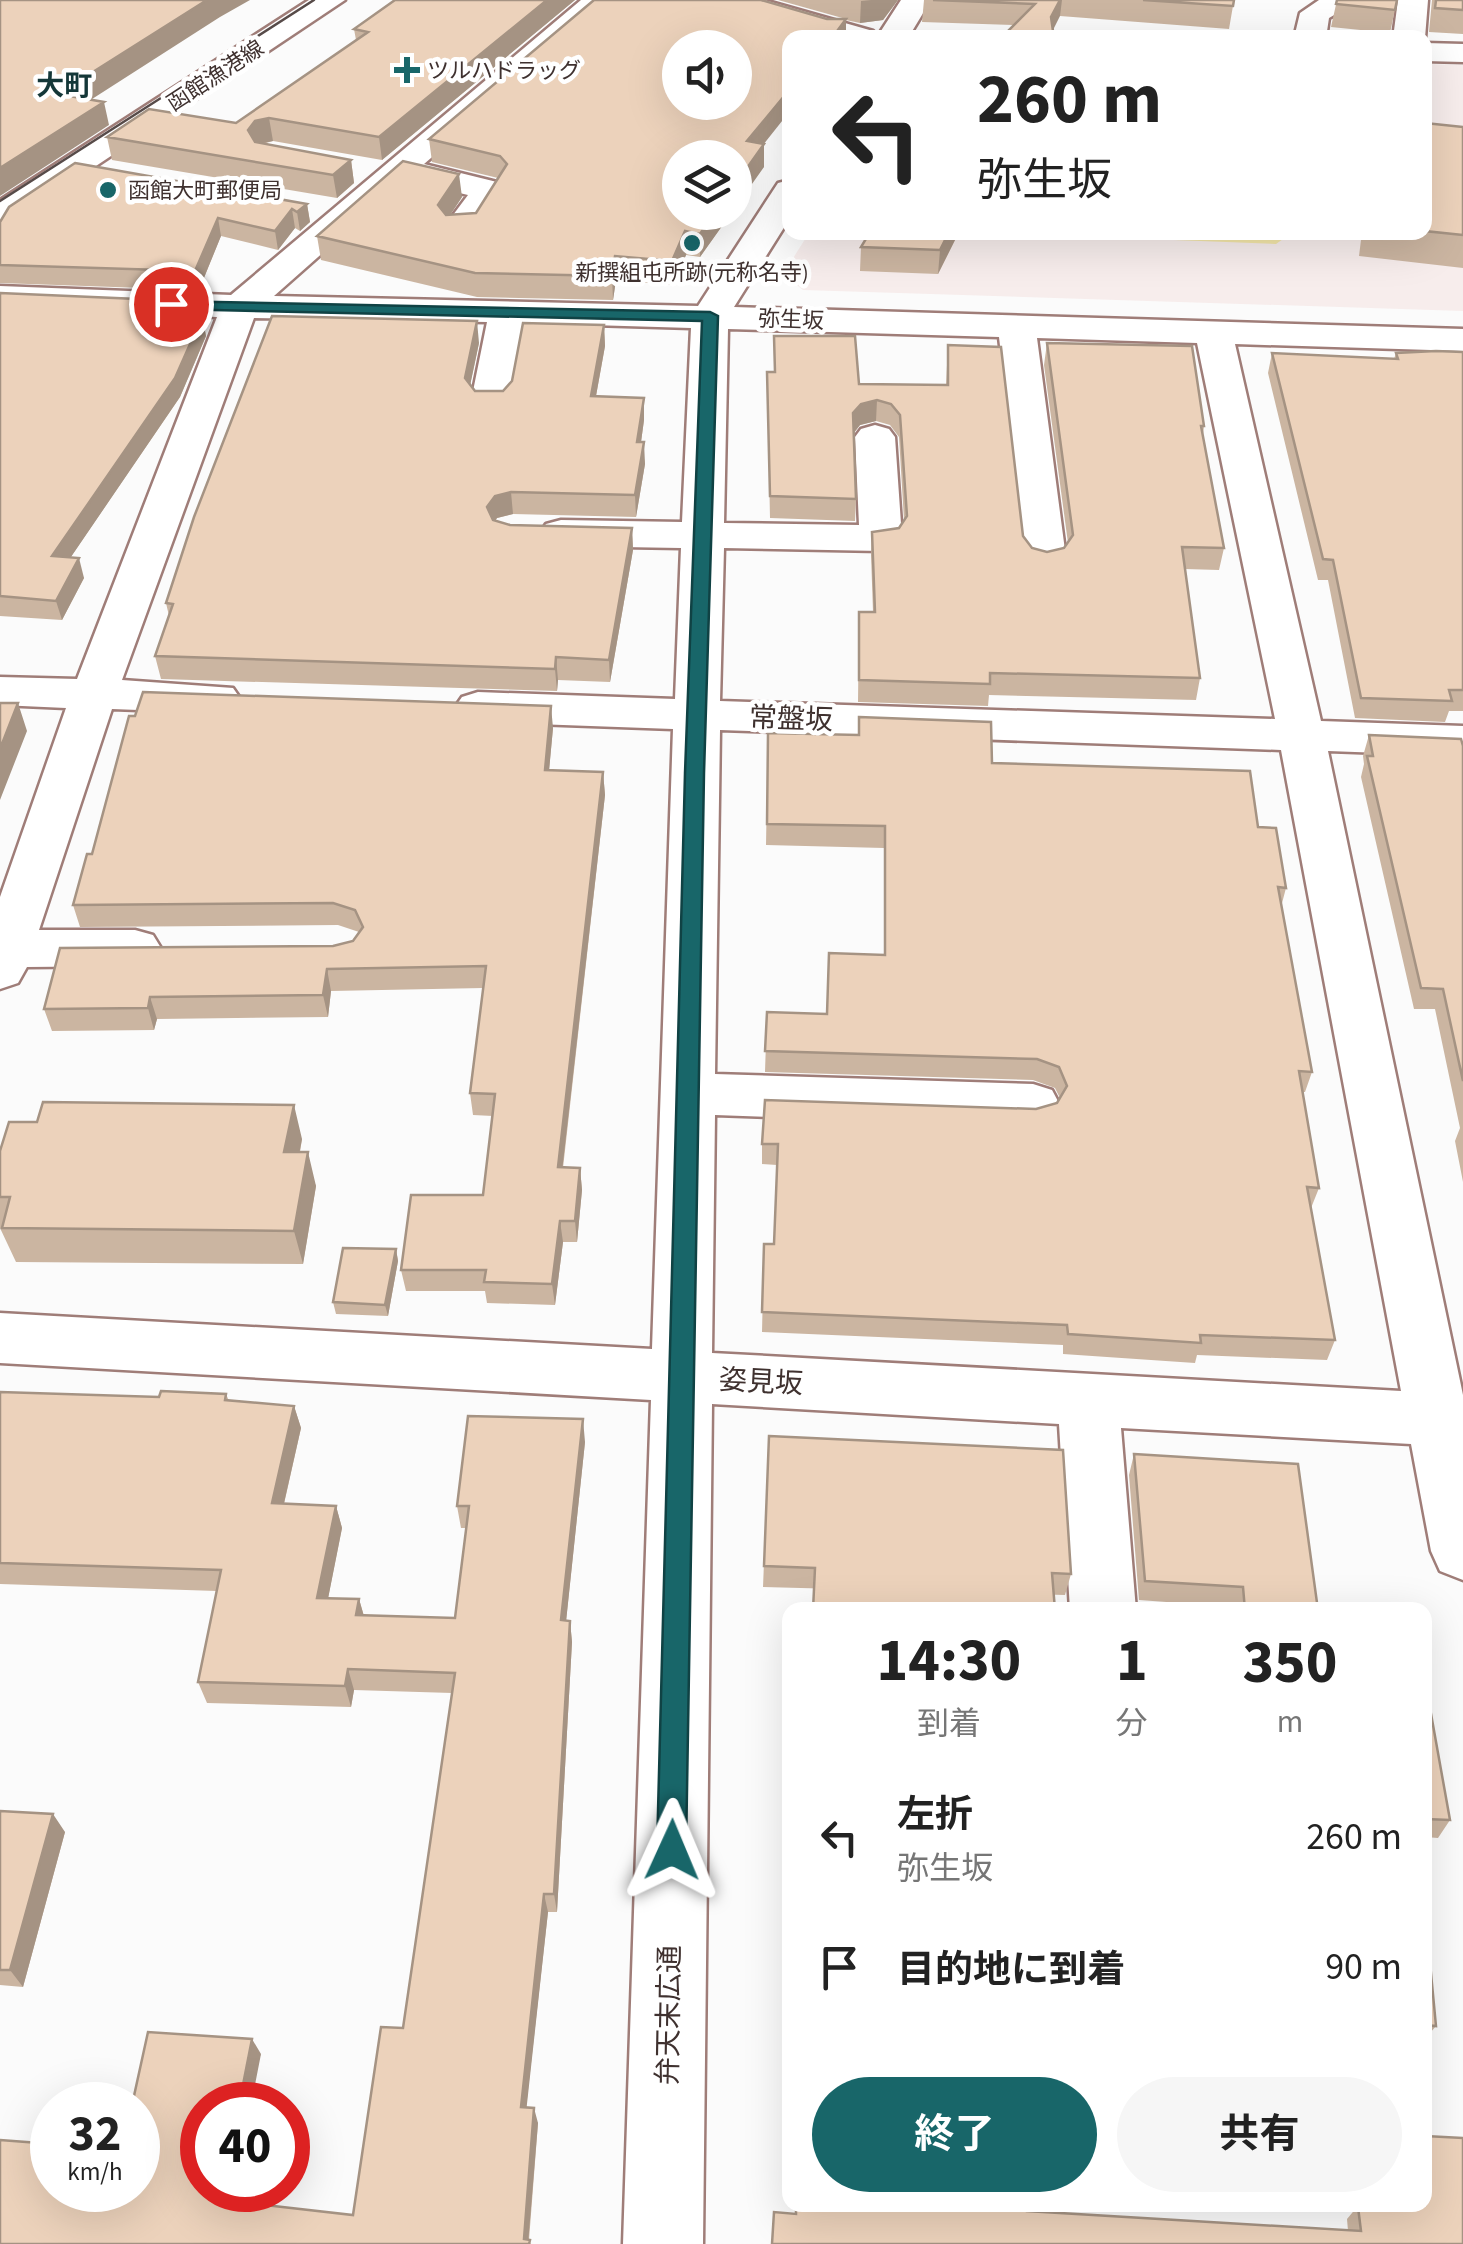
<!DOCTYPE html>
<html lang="ja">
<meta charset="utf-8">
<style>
body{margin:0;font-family:"Source Sans 3","Noto Sans JP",sans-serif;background:#f6f6f6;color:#222;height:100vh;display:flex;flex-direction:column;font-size:38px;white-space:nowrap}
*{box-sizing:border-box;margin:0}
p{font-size:32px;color:#767676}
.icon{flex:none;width:55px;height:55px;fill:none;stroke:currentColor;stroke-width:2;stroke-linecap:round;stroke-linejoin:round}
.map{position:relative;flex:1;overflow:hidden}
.drawer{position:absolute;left:782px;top:1602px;width:650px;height:610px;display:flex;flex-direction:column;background:#fff;border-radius:20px;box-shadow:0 10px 40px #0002}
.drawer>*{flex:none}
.hud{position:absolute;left:782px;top:30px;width:650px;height:210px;border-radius:20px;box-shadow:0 10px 40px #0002;background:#fff;color:#222;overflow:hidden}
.buttons{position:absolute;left:662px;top:30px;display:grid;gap:20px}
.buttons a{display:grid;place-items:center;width:90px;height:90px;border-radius:50%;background:#fff;box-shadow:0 10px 40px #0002;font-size:50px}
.speed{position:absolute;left:30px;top:2082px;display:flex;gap:20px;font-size:50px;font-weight:700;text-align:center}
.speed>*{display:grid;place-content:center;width:130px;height:130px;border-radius:50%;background:#fff;box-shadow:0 10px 40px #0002;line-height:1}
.speed small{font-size:25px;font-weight:400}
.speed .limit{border:15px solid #d22;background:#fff;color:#111}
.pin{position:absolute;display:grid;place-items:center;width:85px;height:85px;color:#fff;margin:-42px;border:5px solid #fff;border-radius:50%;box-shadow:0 2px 10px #0007}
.me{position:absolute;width:110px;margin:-55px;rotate:1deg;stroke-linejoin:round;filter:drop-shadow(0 0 8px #0008)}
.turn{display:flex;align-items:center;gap:35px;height:210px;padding:0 30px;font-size:45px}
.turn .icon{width:130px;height:130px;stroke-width:2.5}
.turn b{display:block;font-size:70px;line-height:85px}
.eta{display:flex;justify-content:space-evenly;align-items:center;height:170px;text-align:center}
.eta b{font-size:60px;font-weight:700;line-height:70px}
.primary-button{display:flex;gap:20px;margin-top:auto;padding:20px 30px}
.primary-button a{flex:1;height:115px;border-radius:60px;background:#186669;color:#fff;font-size:40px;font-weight:700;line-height:115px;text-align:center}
.primary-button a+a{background:#f6f6f6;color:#222}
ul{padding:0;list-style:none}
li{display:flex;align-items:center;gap:30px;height:130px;padding:0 30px}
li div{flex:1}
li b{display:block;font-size:38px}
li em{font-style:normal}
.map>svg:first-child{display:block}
</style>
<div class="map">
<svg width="1463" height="2244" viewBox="0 0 1463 2244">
<rect width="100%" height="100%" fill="#fbfbfb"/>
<path fill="#f7edec" d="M1425,64L1463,65V311L803,290L783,274L809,233L1425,232Z"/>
<path fill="#f3e6a9" d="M1293,232L1276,244L990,233V232Z"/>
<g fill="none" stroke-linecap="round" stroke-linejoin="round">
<g stroke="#9f7d78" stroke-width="5">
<path id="minor" d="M581,0H615L424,164L501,183L506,190L475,235H449L444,227L468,195L405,180L274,296L698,306L778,183L790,180V218L734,307L1463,329V351L1235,344L1321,721L1463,726V756L1328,751L1463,1395V1580L1440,1571L1431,1551L1411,1444L1121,1428L1136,1610H1070L1059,1424L712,1404L703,2244H623L651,1400L0,1363V1313L652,1349L673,729L478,722L462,717L455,707L462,697L478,692L675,699L681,548L561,546L546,542L540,533L546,524L561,520L682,522L691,328L525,323L511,401L505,409H477L471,401L487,322L254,318L122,680L233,688L240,698L233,708L217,713L112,709L39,930H135L153,935L161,948L153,961L135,966L27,967L18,983L0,989V897L66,708L0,705V677L77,679L217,317L0,308V286L231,295ZM728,329L999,337L1024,558L1030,567L1045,571L1060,567L1066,558L1037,338L1197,343L1275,719L720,701L724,548L881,551L896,547L902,538L895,437L889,429L875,425L861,429L855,437L859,525L724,523ZM720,730L1281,750L1401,1391L712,1353L715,1115L1033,1126L1052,1120L1060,1105L1052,1090L1033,1084L715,1074Z
M716,0H764L873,31L877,37L901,0H931L908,38H827L720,6Z
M1319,0H1360L1329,18L1326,38H1294L1300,13Z
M1398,0H1428L1425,38H1393Z
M1425,43L1463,44V62L1425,61Z"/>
</g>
<g stroke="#9f7d78" stroke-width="5">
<path id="major" d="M309,0H345L12,222L0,226V200Z"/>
</g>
<use href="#minor" fill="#fff" fill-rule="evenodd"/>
<use href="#major" fill="#fff" fill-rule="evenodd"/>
<path stroke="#574b49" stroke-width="2.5" d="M0,201L314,0"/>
</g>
<path fill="#cbb5a1" d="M395,0H575L382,160L273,141L262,144L351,160L354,183L337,198L112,160L107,137L236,123L356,40L354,29Z
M778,0H898L883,20L860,23L846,20V38H790L763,144L764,167L680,212H732L700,257L686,255L673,285L616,280L613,300L477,297L321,260L317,236L462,197L450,215L476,213L498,178L432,162L429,139L827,19H846Z
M924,0H1234L1229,29L1060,16L1013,25L922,22Z
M1337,0H1397L1390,33L1331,27Z
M1432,0H1463V34L1429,32Z
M1425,123L1463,127V268L1359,256L1362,232H1425Z
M307,204L310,222L300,231L295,228L278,250L221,236L199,290L0,283V222Z
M870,232H959L938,274L860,271L861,247Z
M0,293L183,301L186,317H202L206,336L180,397L70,558L84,578L62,620L0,616Z
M604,325L605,346L596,396L644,398V420L641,442L645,464L636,517L513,514L497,518L495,521L510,525L632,528L633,550L610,682L558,680L557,691L161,679L155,656L169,616L166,603L479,343L470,385L475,391H503Z
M774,336L859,384L946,385L948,345L1023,536L1032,548L1047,552L1064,548L1068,543L1044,365L1047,343L1204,426L1203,435L1224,548L1219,570L1185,569L1200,678L1196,700L989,695L988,706L858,702L859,612H873L871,555L872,532L899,528L904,520L899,437L890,425L876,421L860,425L854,433L856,499L855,521L770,518L767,372H774Z
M1463,352V711H1449L1445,722L1355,718L1328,580H1318L1268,373L1272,353L1394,359L1396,353Z
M859,717L992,763L1258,827L1286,888L1281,907L1312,1072L1305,1092H1303L1319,1188L1311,1208L1335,1340L1327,1360L1197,1355L1195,1363L1063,1354V1345L762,1332L764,1244H774L777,1165L762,1164V1144L1036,1109L1057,1103L1060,1098L1055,1088L1033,1080L765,1072L767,1012L826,1014L884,955V848L766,845L768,733L858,735Z
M553,728L549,770L603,772L605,795L563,1168H580L582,1190L577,1242H563L555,1305L487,1303L485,1291H406L401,1270L483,1195L493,1116L473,1115L470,1093L483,988L331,991L328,1017L157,1019L154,1030L52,1031L44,1009L333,946L353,941L359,932L338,925L80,927L73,905L92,854Z
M1369,735L1463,746V1182L1455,1141L1460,1128L1435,1009H1414L1361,777L1364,764L1363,756Z
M302,1139L300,1152L316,1186L303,1264L16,1262L0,1228V1151Z
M396,1249L398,1261L388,1316L336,1314L333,1302Z
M0,1392L159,1397L226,1394L229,1401L294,1406L301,1428L284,1504L336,1506L342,1528L328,1598L359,1599L364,1616L455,1618L467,1528H461L457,1506L585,1442L566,1621H570L572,1642L557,1912H548L526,2108L538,2123L529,2240L531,2244H0L138,2190L261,2054L202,2190H235L233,2201L353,2215L403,2028L452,1693L354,1690L351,1707L207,1703L198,1682L217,1591L0,1584Z
M769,1436L1071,1574L1065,1595L763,1587Z
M1134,1454L1318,1610H1235V1607L1139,1600L1129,1475Z
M1425,1697L1450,1820L1438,1838L1425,1837Z
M788,1799H790V1910H785Z
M0,1811L65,1832L23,1987L0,1985Z
M1425,1931L1436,2026L1425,2039Z
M796,2205H1027V2211L1348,2231L1347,2219L1357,2207V2205H1425L1463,2244L795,2214Z"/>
<path fill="#a59383" d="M207,0H250L220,17L64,117L58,94Z
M547,0H575L382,160L379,137Z
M871,0H898L883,20L860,23L861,1Z
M1060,0H1062L1060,16L1049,38L1051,17Z
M846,19V38H832Z
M790,89V111L747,165V141Z
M104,102L109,125L0,196V168Z
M269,118L273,141L259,144L252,153L248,130L255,121Z
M764,144V167L735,208V185Z
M351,160L354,183L337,198L333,175Z
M459,174L462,197L441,229L438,205Z
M307,204L310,222L300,231L297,212Z
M292,209L295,228L278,250L275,231Z
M715,212H732L700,257V234Z
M218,218L221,236L199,290L195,271Z
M685,231L686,255L673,285L672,261Z
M949,232H959L938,274L940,250Z
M615,256L616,280L613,300L612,276Z
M183,301L187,320L176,316Z
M202,317L206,336L180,397L58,576L52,556Z
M477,321L479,343L467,400L465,378Z
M604,325L605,346L592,418L591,396Z
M644,398V420L638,464L637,442Z
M877,400L876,421L860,425L852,435L853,413L861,404Z
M644,442L645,464L636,517L635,495Z
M511,492L513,514L497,518L489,529L487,507L495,496Z
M632,528L633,550L610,682L609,660Z
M79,558L84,578L62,620L56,601Z
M556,657L558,680L557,691L555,669Z
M18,703L27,731L0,800V749Z
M551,706L553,728L547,793L545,770Z
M603,772L605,795L560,1189L558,1167Z
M327,969L331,991L328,1017L323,995Z
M150,997L157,1019L154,1030L148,1008Z
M294,1105L302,1139L293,1186L284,1152Z
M308,1152L316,1186L303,1264L294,1231Z
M580,1168L582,1190L577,1242L575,1221Z
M560,1221L563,1242L555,1305L552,1284Z
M396,1249L398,1261L388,1316L385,1305Z
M294,1406L301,1428L279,1525L272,1503Z
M583,1419L585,1442L564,1641L561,1620Z
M336,1506L342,1528L324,1619L317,1598Z
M359,1599L365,1620L356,1615Z
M570,1621L572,1642L557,1912L554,1894Z
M348,1669L354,1690L351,1707L345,1686Z
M53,1814L65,1832L23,1987L10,1970Z
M544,1894L548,1912L525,2122L521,2107Z
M252,2039L261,2054L251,2105H239Z
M534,2108L538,2123L528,2244L524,2239Z
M223,2190H235L231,2213L221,2200Z"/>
<path fill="#ecd2bb" stroke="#a59383" stroke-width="2.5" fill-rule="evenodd" d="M0,0H207L58,94L104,102L0,168Z
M395,0H547L379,137L269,118L255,121L248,130L255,142L351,160L333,175L107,137L149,109L236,123L368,32L354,29Z
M594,0H761L827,19H846L832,38H790V89L747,141L764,144L735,185V158H680V212H715L700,234L685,231L672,261L615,256L612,276L475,273L317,236L403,161L459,174L438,205L446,215L476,213L507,164L500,156L429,139ZM680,48H735V102H680Z
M933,0H1060L1051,17L1054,38H1001L1035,4Z
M1143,0H1234L1233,6Z
M1337,0H1397L1395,10L1336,4Z
M1436,0H1463V10L1435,8Z
M1425,123L1463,127V235L1425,231Z
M75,163L307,204L297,212L292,209L275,231L218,218L195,271L0,265V222L9,207Z
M870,232H949L940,250L861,247Z
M0,293L183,301L176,316L202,317L175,378L52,556L79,558L56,601L0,596Z
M272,316L477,321L465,378L475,391H503L512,381L523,323L604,325L591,396L644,398L637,442H644L635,495L511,492L495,496L487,507L493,520L510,525L632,528L609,660L556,657L555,669L155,656L173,604L166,603L194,517Z
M774,336H855L859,384L948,385V345L1001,347L1023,536L1032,548L1047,552L1064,548L1073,535L1047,343L1192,346L1204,426H1201L1224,548L1182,547L1200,678L990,673V684L859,680V612H875L872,532L899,528L907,516L900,415L891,404L877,400L861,404L853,413L856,499L770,496L767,372H775Z
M1436,351L1463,352V690H1449L1452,701L1361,698L1333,560L1323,559L1272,353L1398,359L1396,353Z
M143,692L551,706L545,770L603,772L558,1167L580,1168L575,1221H560L552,1284L484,1282L486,1270H401L411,1195H483L495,1094L470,1093L486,966L327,969L323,995L150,997L148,1008L44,1009L60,948L333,946L353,941L363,927L355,910L333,903L73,905L87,854H92L129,716H135Z
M0,703H18L0,749Z
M859,717L991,722L992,763L1250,771L1258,827L1276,828L1286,888L1278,887L1312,1072L1299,1071L1319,1188L1307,1187L1335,1340L1200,1335L1201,1343L1068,1334L1067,1325L762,1312L764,1244H774L778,1144H762L765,1100L1036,1109L1057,1103L1067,1086L1059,1067L1037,1059L765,1051L767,1012L827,1014L829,953L885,955V826L767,824L768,733L859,735Z
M1369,735L1461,739L1463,746V1081L1443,989L1421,988L1367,756H1373Z
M43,1102L294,1105L284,1152H308L294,1231L2,1228L10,1197H0V1151L9,1122H37Z
M343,1248L396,1249L385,1305L333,1302Z
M161,1391L226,1394L225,1400L294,1406L272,1503L336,1506L317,1598L359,1599L356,1615L455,1618L469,1506H457L468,1416L583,1419L561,1620L570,1621L554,1894H544L521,2107L534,2108L524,2239L530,2240L529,2244H0V2140L52,2144V2190H138V2105H132L148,2032L252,2039L239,2105H202V2190H223L221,2200L353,2215L381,2027L403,2028L455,1673L348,1669L345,1686L198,1682L221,1570L0,1563V1392L159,1397Z
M769,1436L1063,1450L1071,1574L1052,1573L1055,1610H813L815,1568L764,1566Z
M1134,1454L1298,1464L1318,1610H1245L1243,1587L1145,1581Z
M1425,1697H1428L1450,1820L1425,1819Z
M788,1799H790V1894H786Z
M0,1811L53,1814L10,1970H0Z
M1425,1931H1427L1436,2026L1425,2025Z
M1425,2136L1463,2138V2244H772L774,2212L796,2214V2205H1027V2211L1361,2231L1358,2207H1371L1370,2205H1425Z"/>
<path fill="#186669" stroke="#104244" stroke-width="2.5" d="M166,301L710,312L718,316L704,773L686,1850L682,1860L672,1864L661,1860L657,1850L685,773L702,321L171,309L164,304Z"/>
<g fill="#186669" stroke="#fff" stroke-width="4">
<path d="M402 55h10v10h10v10h-10v10h-10v-10h-10v-10h10z"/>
<circle cx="108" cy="190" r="10"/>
<circle cx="692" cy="243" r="10"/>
</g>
<g text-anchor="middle" stroke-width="9" stroke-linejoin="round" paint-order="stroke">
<g font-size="22" fill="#3f312f" stroke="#fff" text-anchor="start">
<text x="427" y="78">ツルハドラッグ</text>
<text x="128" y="198">函館大町郵便局</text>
<text x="692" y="280" text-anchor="middle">新撰組屯所跡(元称名寺)</text>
</g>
<g font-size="22" fill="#3f312f" stroke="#fff">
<text transform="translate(215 75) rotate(-33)" y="8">函館漁港線</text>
<text transform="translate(791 319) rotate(2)" y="8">弥生坂</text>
</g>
<g font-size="28" font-weight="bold" fill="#143738" stroke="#fff">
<text x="64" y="95">大町</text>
</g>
<g font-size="28" fill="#3f312f" stroke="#fff">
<text transform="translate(791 718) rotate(2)" y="10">常盤坂</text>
<text transform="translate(761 1381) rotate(3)" y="10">姿見坂</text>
<text transform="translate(668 2015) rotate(-89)" y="10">弁天末広通</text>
</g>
</g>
</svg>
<div class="buttons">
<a><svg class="icon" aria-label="sound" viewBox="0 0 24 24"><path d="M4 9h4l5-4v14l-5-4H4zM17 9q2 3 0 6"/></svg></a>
<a><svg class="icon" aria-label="layers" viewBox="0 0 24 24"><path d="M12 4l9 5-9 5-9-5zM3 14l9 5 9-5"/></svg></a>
</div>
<div class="speed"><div>32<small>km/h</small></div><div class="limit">40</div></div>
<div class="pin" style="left:171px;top:304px;background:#d93025"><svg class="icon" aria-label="arrive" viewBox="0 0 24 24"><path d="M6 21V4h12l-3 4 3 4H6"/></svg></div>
<svg class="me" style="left:672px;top:1850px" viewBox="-20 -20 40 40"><path d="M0-17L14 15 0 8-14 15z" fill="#186669" stroke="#fff" stroke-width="4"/></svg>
<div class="hud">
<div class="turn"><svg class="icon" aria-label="left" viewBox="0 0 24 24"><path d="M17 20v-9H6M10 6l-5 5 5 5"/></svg><div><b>260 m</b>弥生坂</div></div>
</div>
<section class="drawer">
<div class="eta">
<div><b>14:30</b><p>到着</p></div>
<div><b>1</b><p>分</p></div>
<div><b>350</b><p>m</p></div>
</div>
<ul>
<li><svg class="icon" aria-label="left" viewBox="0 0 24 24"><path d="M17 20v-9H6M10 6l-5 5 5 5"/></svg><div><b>左折</b><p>弥生坂</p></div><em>260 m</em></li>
<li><svg class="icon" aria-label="arrive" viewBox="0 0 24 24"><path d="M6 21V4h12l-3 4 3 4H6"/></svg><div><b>目的地に到着</b></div><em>90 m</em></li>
</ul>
<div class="primary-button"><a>終了</a><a>共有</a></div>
</section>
</div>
